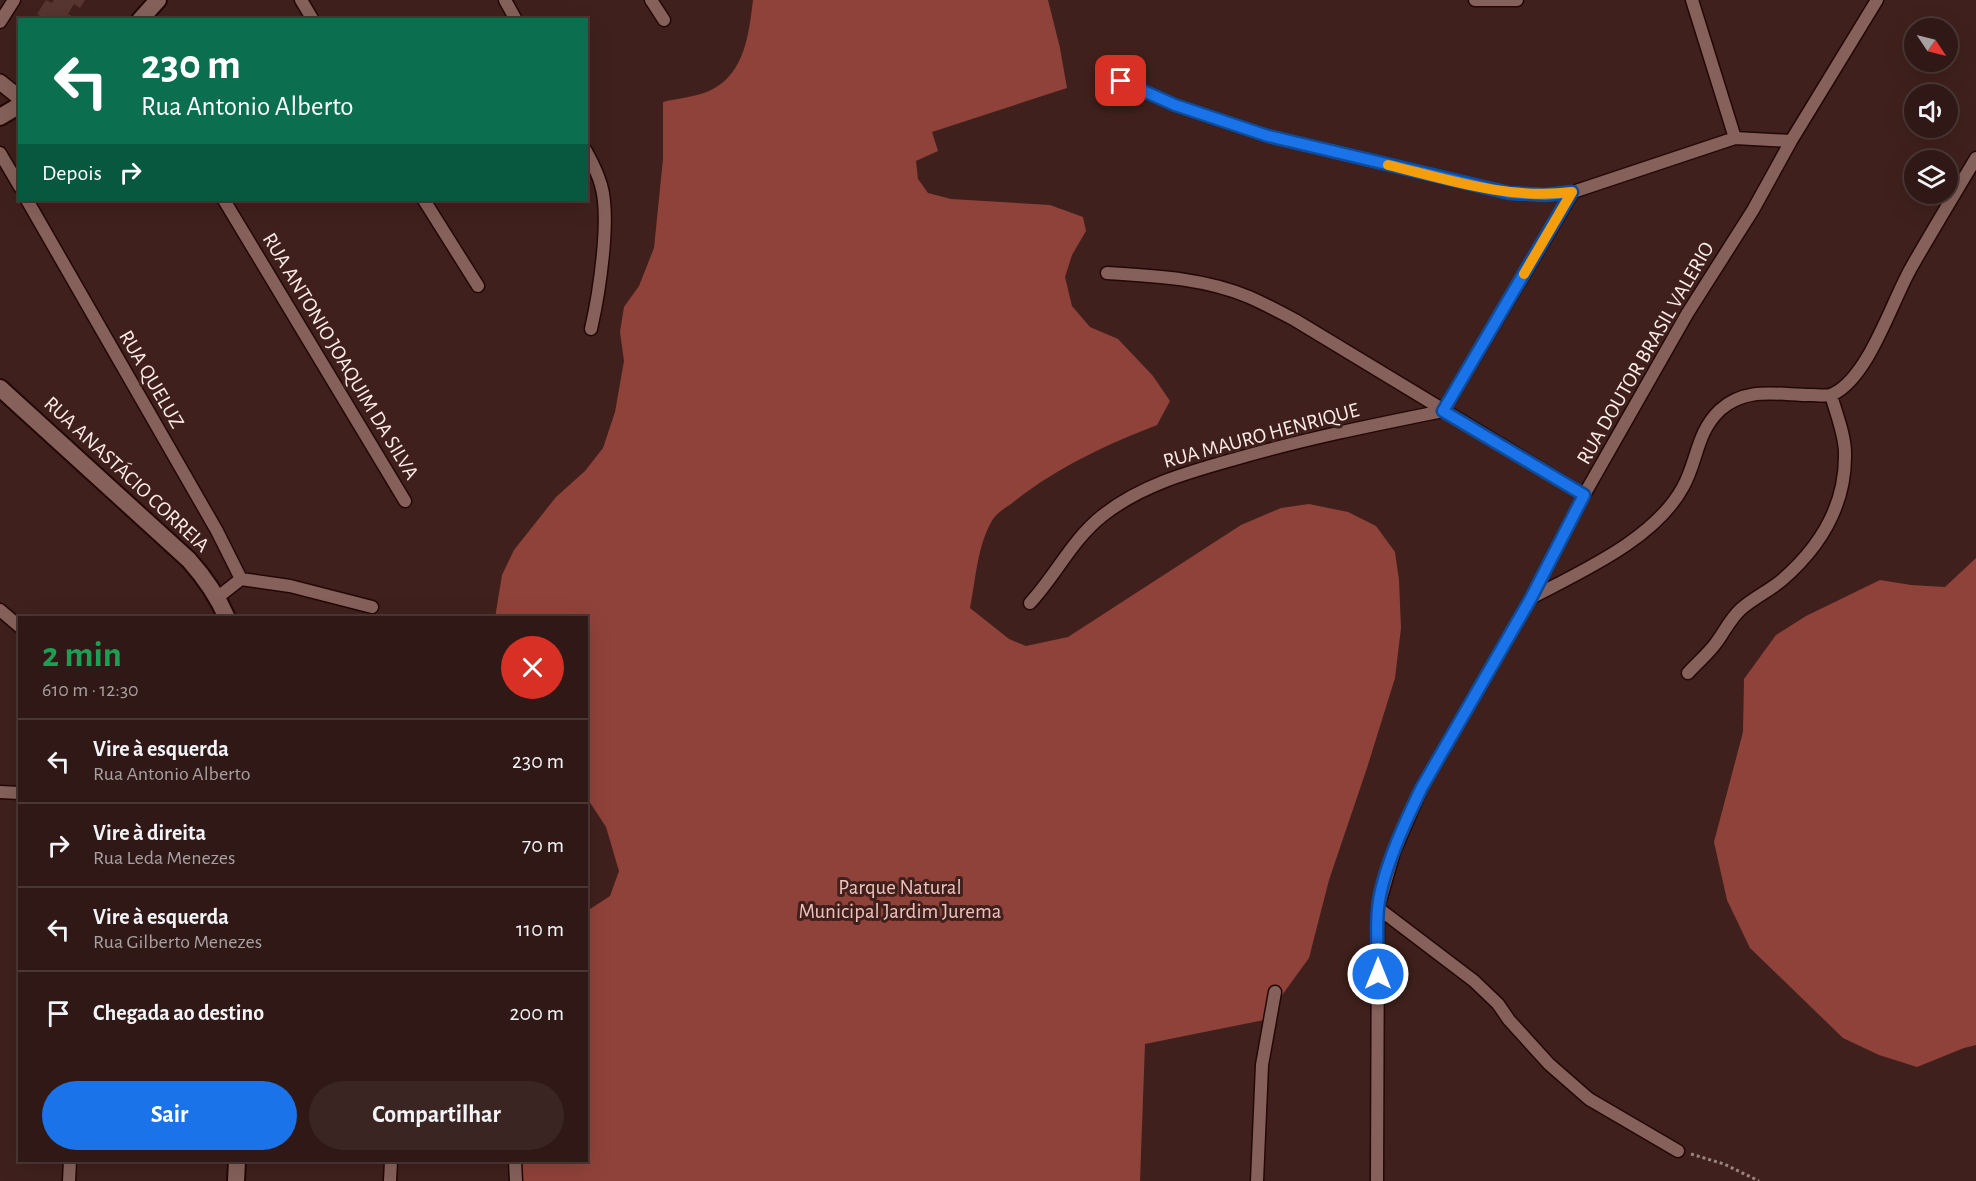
<!DOCTYPE html>
<html lang="pt">
<meta charset="utf-8">
<style>
body{margin:0;font-family:"Alegreya Sans",sans-serif;background:#3b2522;color:#f1f3f6;height:100vh;display:flex;flex-direction:column;font-size:22px;white-space:nowrap}
*{box-sizing:border-box;margin:0}
p{font-size:20px;color:#a7a0a0}
.icon{flex:none;width:33px;height:33px;fill:none;stroke:currentColor;stroke-width:2;stroke-linecap:round;stroke-linejoin:round}
.map{position:relative;flex:1;overflow:hidden}
.details{position:absolute;left:18px;top:616px;width:570px;height:546px;display:flex;flex-direction:column;background:#2f1815;border-radius:0px;box-shadow:0 6px 24px #0002,0 0 0 2px #4a3734}
.details>*{flex:none}
.hud{position:absolute;left:18px;top:18px;width:570px;height:183px;border-radius:0px;box-shadow:0 6px 24px #0002,0 0 0 2px #4a3734;background:#0b6e4f;color:#fff;overflow:hidden}
.needle{width:39px;rotate:125deg}
.tools{position:absolute;left:1904px;top:18px;display:grid;gap:12px}
.tools a{display:grid;place-items:center;width:54px;height:54px;border-radius:50%;background:#2f1815;box-shadow:0 6px 24px #0002,0 0 0 2px #4a3734;font-size:30px}
.pin{position:absolute;display:grid;place-items:center;width:51px;height:51px;color:#fff;margin:-26px;border-radius:12px;box-shadow:0 3px 9px #0006}
.me{position:absolute;width:66px;margin:-33px;rotate:0deg;stroke-linejoin:round;filter:drop-shadow(0 0 4px #0008)}
.turn{display:flex;align-items:center;gap:21px;height:126px;padding:0 24px;font-size:27px}
.turn .icon{width:78px;height:78px;stroke-width:2.5}
.turn b{display:block;font-size:42px;line-height:51px}
.then{display:flex;align-items:center;height:57px;padding:0 24px;background:#0003;gap:12px;font-size:22px}
.round{display:grid;place-items:center;flex:none;width:63px;height:63px;border-radius:32px;background:#3b2522}
.headline{display:flex;align-items:center;justify-content:space-between;height:102px;padding:0 24px}
h1{font-size:36px;font-weight:600;line-height:45px;color:#1e9e55}
.button{display:flex;gap:12px;margin-top:auto;padding:12px 24px}
.button a{flex:1;height:69px;border-radius:36px;background:#1a73e8;color:#fff;font-size:24px;font-weight:600;line-height:69px;text-align:center}
.button a+a{background:#3b2522;color:#f1f3f6}
ul{padding:0;list-style:none}
li{display:flex;align-items:center;gap:18px;height:84px;padding:0 24px;border-top:2px solid #4a3734}
li div{flex:1}
li b{display:block;font-size:22px}
li em{font-style:normal}
.map>svg:first-child{display:block}
</style>
<div class="map">
<svg width="1976" height="1181" viewBox="0 0 1976 1181">
<rect width="100%" height="100%" fill="#3f201c"/>
<path fill="#8f423a" d="M753,0H1048L1060,48L1067,88L932,132L938,151L916,161L918,179L928,193L951,199L1050,205L1083,217L1086,231L1072,255L1065,277L1072,306L1090,327L1118,339L1153,376L1170,401L1157,425C1105,445 1054,469 1011,504C1005,508 997,513 993,519C977,545 976,579 970,608L1009,639L1026,646L1068,637L1241,525L1281,508L1309,504L1348,512L1376,526L1395,552L1399,580L1401,628L1395,678L1367,768L1329,880L1309,958L1264,1020L1145,1044L1140,1181H521L523,1161H586L587,911L610,896L619,871L606,827L587,798L586,618H495L502,575L514,550L556,497L585,471L603,448L615,412L624,361L620,332L624,307L639,286L654,248L663,159V102C678,98 699,97 713,89C745,72 749,33 753,0Z
M1976,558V1045L1964,1048L1917,1067L1879,1055L1843,1038L1750,948L1727,900L1714,842L1743,732L1744,679L1776,635L1806,616L1880,580L1911,585L1945,587Z"/>
<path fill="#573530" d="M46,0L52,3L54,0H85L80,8L74,4L68,14L74,17L72,20H46L37,14Z"/>
<g fill="none" stroke-linecap="round" stroke-linejoin="round">
<g stroke="#240806" stroke-width="15">
<path id="minor" d="M301,0L313,20
M505,0L516,20
M651,0L664,20
M1475,0H1517
M1692,0L1735,138
M0,22L14,0
M1121,81L1175,105L1268,136L1509,193L1547,195L1573,192L1735,138L1791,141
M586,151C592,162 598,174 601,185C611,218 599,294 591,329
M0,153L20,187
M27,200L217,531L241,579
M224,200L405,501
M424,200L478,286
M1107,273C1155,276 1204,278 1249,297C1265,304 1280,312 1295,320L1584,495
M1443,411L1573,192
M241,579L290,586L372,607
M218,597L241,579
M1531,598C1582,571 1655,539 1683,487C1698,460 1696,433 1720,410C1746,386 1779,395 1811,395C1818,395 1827,397 1833,394C1869,377 1892,301 1911,268C1932,231 1954,195 1976,158
M1030,603C1056,575 1072,540 1102,516C1141,485 1189,472 1235,459C1304,439 1373,425 1443,411
M0,610L20,627
M1688,673C1697,663 1708,654 1716,643C1725,631 1730,619 1741,609C1753,598 1769,591 1782,580C1820,547 1846,506 1845,453C1845,435 1836,413 1831,395
M0,792L20,793
M1378,908L1474,981L1498,1004L1509,1020L1549,1064L1589,1099L1678,1151
M515,1161L516,1181
M69,1181L70,1161
M390,1181L391,1161
M1257,1181L1262,1065L1275,992
M1377,1181L1378,908L1394,852L1422,787L1531,598L1584,495L1687,314L1753,210L1791,141L1877,0"/>
</g>
<g stroke="#240806" stroke-width="18">
<path id="tertiary" d="M0,82L20,98"/>
</g>
<g stroke="#240806" stroke-width="20">
<path id="secondary" d="M140,20L158,0
M0,117L20,105
M0,388L189,560C205,578 217,595 227,618
M236,1181L237,1161"/>
</g>
<path stroke="#9c8480" stroke-width="3" stroke-dasharray="3 3" stroke-linecap="butt" d="M1691,1154L1724,1164L1759,1181"/>
<use href="#minor" stroke="#86615b" stroke-width="12"/>
<use href="#tertiary" stroke="#86615b" stroke-width="15"/>
<use href="#secondary" stroke="#86615b" stroke-width="16"/>
</g>
<g fill="none" stroke-linecap="round" stroke-linejoin="round">
<g stroke="#114b97" stroke-width="15">
<path id="route" d="M1121,81L1175,105L1268,136L1509,193L1546,195L1572,192L1443,411L1584,495L1531,598L1422,787C1406,820 1381,873 1378,909C1376,930 1378,953 1378,974"/>
</g>
<use href="#route" stroke="#1a73e8" stroke-width="10"/>
<path stroke="#f59e0b" stroke-width="10" d="M1388,165C1449,180 1509,200 1572,192L1524,274"/>
</g>
<g text-anchor="middle" stroke-width="6" stroke-linejoin="round" paint-order="stroke">
<g font-size="21" fill="#feece9" stroke="#3f201c">
<text transform="translate(1645 353) rotate(-60)" y="7">RUA DOUTOR BRASIL VALERIO</text>
<text transform="translate(341 356) rotate(59)" y="7">RUA ANTONIO JOAQUIM DA SILVA</text>
<text transform="translate(152 379) rotate(60)" y="7">RUA QUELUZ</text>
<text transform="translate(1261 435) rotate(-15)" y="7">RUA MAURO HENRIQUE</text>
<text transform="translate(127 474) rotate(43)" y="7">RUA ANASTÁCIO CORREIA</text>
</g>
<g font-size="21" fill="#f1c2bb" stroke="#3f201c">
<text x="900" y="894">Parque Natural<tspan x="900" dy="24">Municipal Jardim Jurema</tspan></text>
</g>
</g>
</svg>
<div class="tools">
<a><svg class="needle" viewBox="-14 -14 28 28"><path d="M0-13l5 13h-10z" fill="#e53935"/><path d="M0 13l5-13h-10z" fill="#a7a0a0"/></svg></a>
<a><svg class="icon" aria-label="sound" viewBox="0 0 24 24"><path d="M4 9h4l5-4v14l-5-4H4zM17 9q2 3 0 6"/></svg></a>
<a><svg class="icon" aria-label="layers" viewBox="0 0 24 24"><path d="M12 4l9 5-9 5-9-5zM3 14l9 5 9-5"/></svg></a>
</div>
<div class="pin" style="left:1121px;top:81px;background:#d93025"><svg class="icon" aria-label="arrive" viewBox="0 0 24 24"><path d="M6 21V4h12l-3 4 3 4H6"/></svg></div>
<svg class="me" style="left:1378px;top:974px" viewBox="-20 -20 40 40"><circle r="17" fill="#1a73e8" stroke="#fff" stroke-width="3"/><path d="M0-11L8 9 0 5-8 9z" fill="#fff"/></svg>
<div class="hud">
<div class="turn"><svg class="icon" aria-label="left" viewBox="0 0 24 24"><path d="M17 20v-9H6M10 6l-5 5 5 5"/></svg><div><b>230 m</b>Rua Antonio Alberto</div></div>
<div class="then">Depois<svg class="icon" aria-label="right" viewBox="0 0 24 24"><path d="M7 20v-9h11M14 6l5 5-5 5"/></svg></div>
</div>
<section class="details">
<div class="headline"><div><h1>2 min</h1><p>610 m · 12:30</p></div><a class="round" style="background:#d93025;color:#fff"><svg class="icon" aria-label="close" viewBox="0 0 24 24"><path d="M6 6l12 12M18 6L6 18"/></svg></a></div>
<ul>
<li><svg class="icon" aria-label="left" viewBox="0 0 24 24"><path d="M17 20v-9H6M10 6l-5 5 5 5"/></svg><div><b>Vire à esquerda</b><p>Rua Antonio Alberto</p></div><em>230 m</em></li>
<li><svg class="icon" aria-label="right" viewBox="0 0 24 24"><path d="M7 20v-9h11M14 6l5 5-5 5"/></svg><div><b>Vire à direita</b><p>Rua Leda Menezes</p></div><em>70 m</em></li>
<li><svg class="icon" aria-label="left" viewBox="0 0 24 24"><path d="M17 20v-9H6M10 6l-5 5 5 5"/></svg><div><b>Vire à esquerda</b><p>Rua Gilberto Menezes</p></div><em>110 m</em></li>
<li><svg class="icon" aria-label="arrive" viewBox="0 0 24 24"><path d="M6 21V4h12l-3 4 3 4H6"/></svg><div><b>Chegada ao destino</b></div><em>200 m</em></li>
</ul>
<div class="button"><a>Sair</a><a>Compartilhar</a></div>
</section>
</div>
